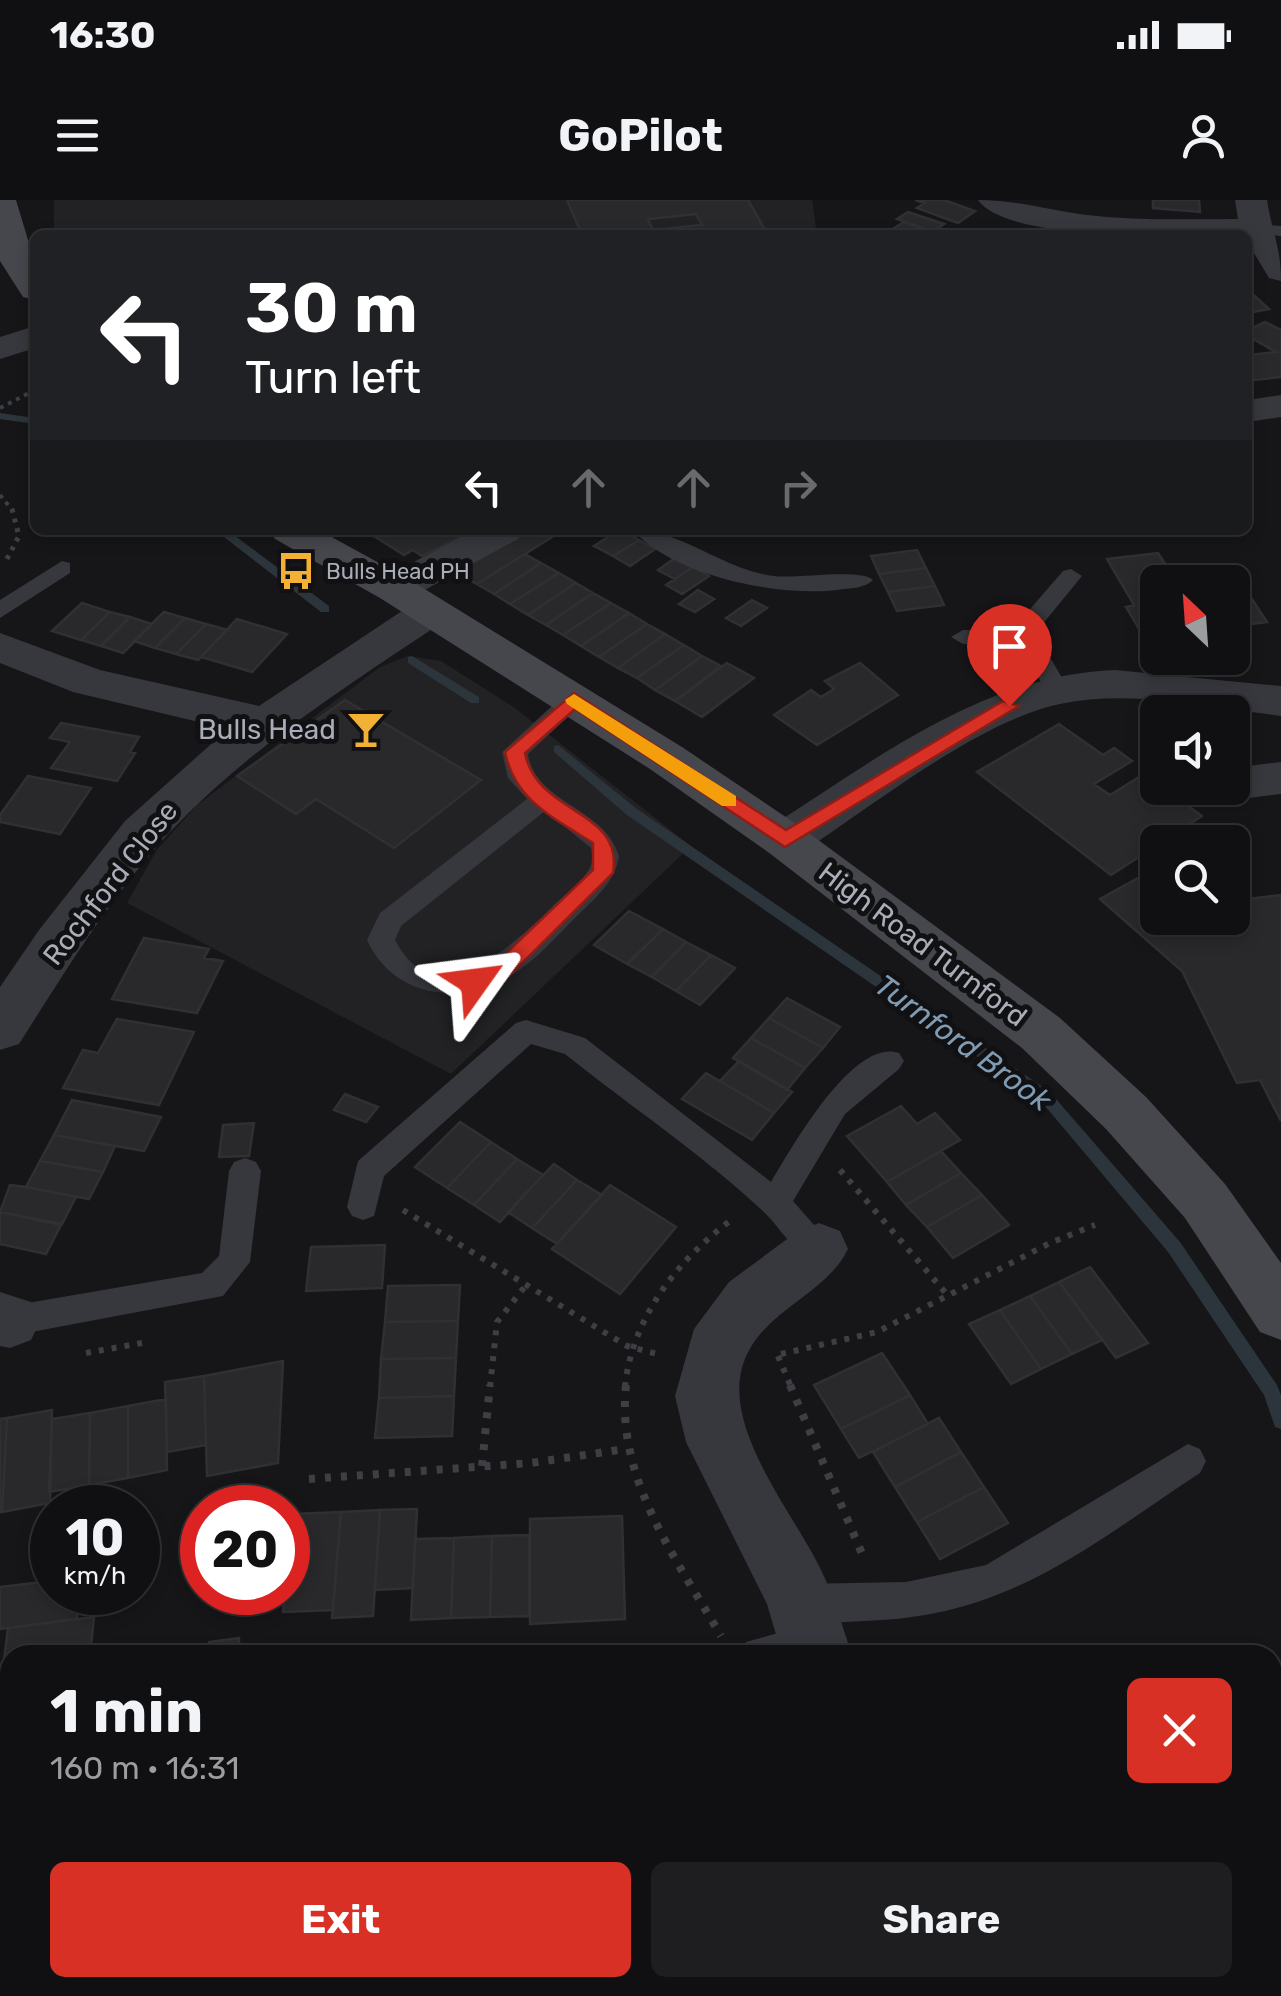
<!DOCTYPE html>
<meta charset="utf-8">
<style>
body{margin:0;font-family:Rubik,sans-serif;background:#1e1e20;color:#f1f3f6;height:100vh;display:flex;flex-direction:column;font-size:38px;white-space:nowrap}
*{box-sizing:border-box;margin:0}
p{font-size:32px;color:#9c9d9f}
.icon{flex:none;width:55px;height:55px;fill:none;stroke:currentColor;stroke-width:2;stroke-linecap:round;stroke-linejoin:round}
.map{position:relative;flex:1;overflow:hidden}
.sheet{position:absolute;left:0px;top:1445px;width:1282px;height:352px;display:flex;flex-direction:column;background:#101012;border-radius:30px 30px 0 0;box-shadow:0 5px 15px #0003,0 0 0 2px #303032}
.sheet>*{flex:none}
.hud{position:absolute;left:30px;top:30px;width:1222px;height:305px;border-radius:15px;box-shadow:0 5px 15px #0003,0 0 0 2px #303032;background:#202124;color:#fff;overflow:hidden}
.needle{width:65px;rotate:335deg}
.controls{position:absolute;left:1140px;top:365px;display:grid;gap:20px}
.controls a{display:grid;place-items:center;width:110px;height:110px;border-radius:15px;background:#101012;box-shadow:0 5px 15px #0003,0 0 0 2px #303032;font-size:50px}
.speed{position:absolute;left:30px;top:1285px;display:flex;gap:20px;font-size:50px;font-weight:700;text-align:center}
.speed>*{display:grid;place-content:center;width:130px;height:130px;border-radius:50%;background:#101012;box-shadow:0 5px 15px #0003,0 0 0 2px #303032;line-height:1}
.speed small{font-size:25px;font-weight:400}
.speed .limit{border:15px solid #d22;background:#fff;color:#111}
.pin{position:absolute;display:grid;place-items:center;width:85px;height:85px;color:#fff;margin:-102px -42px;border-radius:50% 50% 50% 0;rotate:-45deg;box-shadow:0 0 10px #0007}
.pin .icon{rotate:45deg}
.me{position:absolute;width:110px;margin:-55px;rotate:59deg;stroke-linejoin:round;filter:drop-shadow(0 0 8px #0008)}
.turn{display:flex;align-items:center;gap:35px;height:210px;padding:0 50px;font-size:45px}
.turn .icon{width:130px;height:130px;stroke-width:2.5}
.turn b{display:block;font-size:70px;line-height:85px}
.lanes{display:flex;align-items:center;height:95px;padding:0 50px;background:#0003;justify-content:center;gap:50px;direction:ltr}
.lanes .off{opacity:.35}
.round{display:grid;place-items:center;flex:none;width:105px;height:105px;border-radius:15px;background:#1e1e20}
.overview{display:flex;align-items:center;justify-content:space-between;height:170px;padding:0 50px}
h1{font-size:60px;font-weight:700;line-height:75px}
.cta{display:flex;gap:20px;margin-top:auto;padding:20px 50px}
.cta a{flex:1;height:115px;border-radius:15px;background:#d93025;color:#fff;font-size:40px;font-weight:700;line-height:115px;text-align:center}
.cta a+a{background:#1e1e20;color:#f1f3f6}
.status{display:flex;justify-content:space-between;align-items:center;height:70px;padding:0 50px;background:#101012;direction:ltr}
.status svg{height:28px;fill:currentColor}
header{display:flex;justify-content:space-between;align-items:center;height:130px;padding:0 50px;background:#101012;font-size:45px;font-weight:700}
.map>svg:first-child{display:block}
</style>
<div class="status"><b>16:30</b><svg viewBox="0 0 49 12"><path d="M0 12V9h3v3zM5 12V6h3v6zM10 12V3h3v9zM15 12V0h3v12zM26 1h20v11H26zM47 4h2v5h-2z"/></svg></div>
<header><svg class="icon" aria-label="menu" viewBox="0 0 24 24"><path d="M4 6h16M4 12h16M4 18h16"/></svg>GoPilot<svg class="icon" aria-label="person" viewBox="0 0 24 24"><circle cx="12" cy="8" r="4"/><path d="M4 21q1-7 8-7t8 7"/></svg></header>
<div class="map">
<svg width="1281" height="1796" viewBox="0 0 1281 1796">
<rect width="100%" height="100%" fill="#161618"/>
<path fill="#222225" d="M54,0H812L817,35H54Z
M408,456L441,461L515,508L691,646L451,874L127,703L156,651L197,605L380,467Z"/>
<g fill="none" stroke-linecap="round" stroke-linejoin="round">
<path fill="#2c353c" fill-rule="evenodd" d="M0,213L35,218V224L0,219Z
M215,330H227L329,406V412H321Z
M412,456L479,497V503H471L408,463V457Z
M558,545L637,609L1050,892L1180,1042L1277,1185L1281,1195V1229L1275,1227L1264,1195L1168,1052L1040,900L627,615L554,552V546Z"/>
</g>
<path fill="#29292c" stroke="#303034" stroke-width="2.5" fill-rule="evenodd" d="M567,0H748L768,35H582ZM696,14L702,25L653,30L648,19Z
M915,0H944L975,11L958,23L917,8L925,3Z
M1153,0H1199L1200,12L1153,8Z
M908,12L944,24L933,32L897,19Z
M904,22L933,32L938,34L904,35L891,30Z
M1248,90L1269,109L1248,113Z
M1265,122L1281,130V177L1255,180L1248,170V155L1276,152L1248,136V130Z
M374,330H476L422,356L413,350L404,355L369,333Z
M525,330L560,332L477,384L454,371Z
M619,330L639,340L613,356L594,346Z
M639,340L655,349L630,366L613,356Z
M917,350L926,368L879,374L871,356Z
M1158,353L1177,382H1158L1156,457L1126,407L1134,405L1107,359Z
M525,354L541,363L494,394L477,384Z
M675,358L693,367L675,379L658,370Z
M541,363L559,373L510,404L494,394Z
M693,367L709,376L682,394L666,385Z
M926,368L935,386L888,392L879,374Z
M559,373L576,383L528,415L510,404Z
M576,383L593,393L546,425L528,415Z
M1242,384L1267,422L1235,426L1232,385Z
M935,386L944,405L897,411L888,392Z
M698,390L714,399L695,412L679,404Z
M593,393L611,403L563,435L546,425Z
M752,400L767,408L741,426L726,418Z
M82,403L110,412L81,440L52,431Z
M611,403L629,413L581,446L563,435Z
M110,412L130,417L101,446L81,440Z
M164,412L185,418L155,448L134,441Z
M629,413L647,424L599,457L581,446Z
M130,417L152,424L123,453L101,446Z
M185,418L206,424L176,454L155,448Z
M237,419L287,434L252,472L201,457Z
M206,424L227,430L198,460L176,454Z
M647,424L665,434L618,468L599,457Z
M665,434L684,445L637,478L618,468Z
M684,445L702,456L655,490L637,478Z
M702,456L721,466L675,501L655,490Z
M727,463L754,478L702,517L675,501Z
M860,463L898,495L817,545L774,515L811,490L821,497L834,489L825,481Z
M345,500L481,580L394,648L316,599L296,614L237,576Z
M61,523L139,537L130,552L135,553L117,581L51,568L70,542L50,538Z
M1059,524L1103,555L1114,548L1132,561L1094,584L1110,595L1144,574L1202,616L1111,675L977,572Z
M28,576L91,588L60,634L0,622V615Z
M1158,667V718H1232V701L1281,695V921L1260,880L1237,883L1182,771L1100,699Z
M629,711L663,729L627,764L594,745Z
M663,729L686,742L652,777L627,764Z
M144,738L209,749L204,758L223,761L197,813L112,799Z
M686,742L711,755L676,791L652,777Z
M711,755L735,768L700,805L676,791Z
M787,798L840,827L823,848L769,818Z
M769,818L823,848L805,868L751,838Z
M117,819L194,832L159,905L63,888L83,850L98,853Z
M751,838L805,868L787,890L733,858Z
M739,861L792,892L774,913L720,881Z
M706,873L774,913L752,940L682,899Z
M345,894L378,907L366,922L334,910Z
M72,900L161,917L144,951L54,935Z
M901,906L917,924L935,913L960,940L887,982L847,936Z
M460,922L491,942L447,988L415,967Z
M254,923L249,956L219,957L223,925Z
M54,935L115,946L103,972L40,961Z
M491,942L517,959L474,1005L447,988Z
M941,951L961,973L906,1005L887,982Z
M517,959L543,975L500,1022L474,1005Z
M40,961L103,972L89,999L26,987Z
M554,964L577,980L532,1028L508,1012Z
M961,973L982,995L927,1027L906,1005Z
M577,980L602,995L557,1044L532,1028Z
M10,985L26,987L76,997L62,1024L0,1012Z
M610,985L676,1027L620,1094L552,1049Z
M982,995L1009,1025L953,1058L927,1027Z
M0,1012L61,1025L46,1054L0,1044Z
M385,1045L382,1088L306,1091L311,1047Z
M1090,1067L1148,1143L1116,1158L1059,1082Z
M1059,1082L1102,1140L1072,1154L1030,1096Z
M460,1085L458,1121L385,1122L388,1086Z
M1030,1096L1072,1154L1041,1169L1000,1110Z
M1000,1110L1041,1169L1011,1184L969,1124Z
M458,1121L456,1158L381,1159L385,1122Z
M882,1153L910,1195L841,1229L814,1185Z
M456,1158L454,1196L379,1198L381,1159Z
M283,1161L278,1263L207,1276L204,1176Z
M204,1176L206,1245L167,1252L165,1182Z
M910,1195L928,1224L859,1258L841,1229Z
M454,1196L452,1236L375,1238L379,1198Z
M166,1199L167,1270L128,1278V1206Z
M128,1206V1278L89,1285L90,1213Z
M52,1210L50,1303L2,1312L7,1218Z
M90,1213L89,1285L49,1292L52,1219Z
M7,1218L2,1312H0V1219Z
M939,1218L961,1252L895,1287L873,1252Z
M961,1252L984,1287L917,1322L895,1287Z
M984,1287L1008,1323L940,1359L917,1322Z
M417,1309L413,1388L375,1390L380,1310Z
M380,1310L373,1416L332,1418L341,1312Z
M341,1312L333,1410L283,1412L293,1314Z
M622,1316L625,1419L530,1424V1319Z
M529,1335V1416L490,1417L492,1336Z
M492,1336L490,1417L451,1418L454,1338Z
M454,1338L451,1418L411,1420L415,1339Z
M52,1381V1392H79L77,1419L0,1429V1387Z
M94,1417L90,1455H10V1467L3,1468L8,1428Z
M239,1438V1455H209V1442Z
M0,1721L10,1732V1772L0,1783Z
M10,1772V1788H54L47,1796H0V1783Z
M54,1788H99L103,1794L47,1796Z
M109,1788H151L158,1795L102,1796Z
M300,1788H347V1796H300Z
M387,1788H435V1796H386Z
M435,1788H485V1796H435Z
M485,1788H539V1796H485Z
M648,1788H771L772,1796H648Z"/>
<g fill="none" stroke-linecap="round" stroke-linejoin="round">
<path stroke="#3d3f44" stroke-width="4" stroke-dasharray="4 5" stroke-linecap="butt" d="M0,208L35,190
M0,295L13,311"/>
<path stroke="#3d3f44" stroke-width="5" stroke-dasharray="4 6" stroke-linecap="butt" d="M7,359L19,336L12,309"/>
<path stroke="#3d3f44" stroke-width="6" stroke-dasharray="5 8" stroke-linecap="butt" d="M840,970L950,1098
M403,1010L627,1146L661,1155
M86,1153L142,1143
M781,1154L877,1132L1050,1043L1095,1025
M778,1156L791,1187
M490,1187L497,1122L527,1084
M625,1187C632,1117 679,1058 734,1018"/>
<path stroke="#3d3f44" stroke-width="8" stroke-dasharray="6 10" stroke-linecap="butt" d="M626,1185C616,1279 676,1358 721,1436
M790,1185L863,1356
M482,1266L490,1185
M309,1279L531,1263L625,1249"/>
<path fill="#37383d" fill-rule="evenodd" d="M1255,24L1281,26V36L1249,33L1246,29Z
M633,330C683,330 723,370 774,376C796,379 862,368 873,380C864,389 850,388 837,390C779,397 673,376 633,330Z
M62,361L70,363V373L0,418V400Z
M1071,369L1082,376L1032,437L1047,452L1069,490L1066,496H1048L1030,461L1014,446L963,444L951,437L963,430H1012L1063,371Z
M574,492L586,500L528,554C536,604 605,607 619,656C615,683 594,699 575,718C555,738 536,760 512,775C460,807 393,797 367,740L380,713L527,599L508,578L502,552L565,494ZM545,611L591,648C593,657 593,663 588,671C580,684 566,694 555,704C518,741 436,820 395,740L401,726Z
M526,820L585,838L771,982C791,949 853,837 899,853L904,861L899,869L845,914L793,1001L835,1049L830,1059C803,1069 784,1032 766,1014C705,956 631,907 565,854L531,844L384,976L374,1016L363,1020L352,1016L347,1007L358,961L516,823Z
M245,958L256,962L261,971L250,1062L223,1096L10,1136L0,1132V1110L10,1106L202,1073L219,1056L229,971L234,962Z
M1188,1244L1200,1249L1206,1261L1200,1273C1086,1348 1007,1418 863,1421C838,1422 810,1426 787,1416L781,1403L787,1390L800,1384L906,1382L986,1365Z
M814,1423L827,1429L833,1442L827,1455H740L746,1442Z"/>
<path fill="#37383d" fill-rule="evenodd" d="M978,0C1017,0 1049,10 1087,15C1137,21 1187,19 1238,19L1235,0H1267C1272,32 1281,47 1281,81L1269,78L1248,43V35C1195,35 1009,44 978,0Z
M35,126V148L0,159V137Z
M1281,195V217L1248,222V200Z
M474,330H524L518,339L410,398L395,402L380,398L374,389L380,380Z
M429,399L444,403L450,412L444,421C344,488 241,553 160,643C106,704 63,775 19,844L0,850V787L39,730L125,621L228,529L73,492L0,463V433L100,470L259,506L414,403Z
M1115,470L1281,486V516C1210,507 1131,489 1060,504C978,521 873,606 802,652L785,657L768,652L761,640L768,628C876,560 982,475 1115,470Z
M1281,562V594L1232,600L1215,595L1211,588H1232V568Z
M819,1023L840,1031L848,1049C826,1095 765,1109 745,1159C718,1224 793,1312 820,1368C834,1396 842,1426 852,1455H782L767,1404L686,1242L675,1196L694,1129L729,1082L798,1031Z
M0,1092L31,1102L40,1121L31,1140L10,1148L0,1146Z
M6,1525L10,1527V1599L0,1603V1527Z
M1281,1657V1733L1272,1735V1659Z
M901,1788H1039L1036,1796H904Z"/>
<path fill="#45474d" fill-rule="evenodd" d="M0,0H16L35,63V100L23,97L0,61Z
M269,330H319L410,380L682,547L802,628L1060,818L1146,897L1225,984L1281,1063V1140L1260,1132L1185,1018L1106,929L1022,848L768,652L650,569L380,398L275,339Z"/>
</g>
<path fill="#d93025" stroke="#8d1f18" stroke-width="2.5" d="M574,493L786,630L1003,501L1019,506L785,647L575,509L525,553C537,615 624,609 613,673L509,776L475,791L467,788V777L494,765L593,670V643C553,617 515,601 505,552Z"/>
<path fill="#f59e0b" d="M574,494L736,596V606H722L567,504L565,500Z"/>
<defs>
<g id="bus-bare" transform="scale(3)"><path d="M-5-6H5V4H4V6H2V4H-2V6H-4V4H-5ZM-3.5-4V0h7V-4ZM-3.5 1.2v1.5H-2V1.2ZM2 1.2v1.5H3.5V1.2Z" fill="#f2b134" stroke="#111113" stroke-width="2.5" paint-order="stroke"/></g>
<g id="bar-bare" transform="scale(3)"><path d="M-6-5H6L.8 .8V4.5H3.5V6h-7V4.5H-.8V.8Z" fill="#f2b134" stroke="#111113" stroke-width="2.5" paint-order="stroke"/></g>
</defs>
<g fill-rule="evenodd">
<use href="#bus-bare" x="296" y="371"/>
<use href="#bar-bare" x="366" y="529"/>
</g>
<g text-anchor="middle" stroke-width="10" stroke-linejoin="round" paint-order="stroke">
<g font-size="22" fill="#a8adb8" stroke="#111113" text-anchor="start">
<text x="326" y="379">Bulls Head PH</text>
</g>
<g font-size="28" fill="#a8adb8" stroke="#111113" text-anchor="end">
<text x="336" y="539">Bulls Head</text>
</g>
<g font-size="28" fill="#a8adb8" stroke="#111113">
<text transform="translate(110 683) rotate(-52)" y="10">Rochford Close</text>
<text transform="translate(923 744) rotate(37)" y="10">High Road Turnford</text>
</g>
<g font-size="30" font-style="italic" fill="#7f9bb3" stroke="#111113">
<text transform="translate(963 843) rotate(36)" y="10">Turnford Brook</text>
</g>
</g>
</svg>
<div class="controls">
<a><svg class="needle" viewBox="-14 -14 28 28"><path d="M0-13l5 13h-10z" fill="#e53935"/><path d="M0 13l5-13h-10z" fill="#9c9d9f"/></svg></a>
<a><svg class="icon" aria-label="sound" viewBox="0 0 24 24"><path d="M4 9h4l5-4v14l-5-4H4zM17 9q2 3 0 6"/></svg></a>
<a><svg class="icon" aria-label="search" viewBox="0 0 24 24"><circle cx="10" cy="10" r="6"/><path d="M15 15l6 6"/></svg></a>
</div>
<div class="speed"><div>10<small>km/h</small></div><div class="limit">20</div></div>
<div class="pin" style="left:1009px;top:506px;background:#d93025"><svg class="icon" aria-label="arrive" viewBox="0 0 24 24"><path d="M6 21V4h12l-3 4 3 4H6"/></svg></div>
<svg class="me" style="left:475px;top:782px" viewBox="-20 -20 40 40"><path d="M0-17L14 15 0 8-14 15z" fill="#d93025" stroke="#fff" stroke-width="4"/></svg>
<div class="hud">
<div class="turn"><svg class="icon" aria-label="left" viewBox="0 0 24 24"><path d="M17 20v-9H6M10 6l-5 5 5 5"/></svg><div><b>30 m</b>Turn left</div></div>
<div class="lanes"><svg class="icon" aria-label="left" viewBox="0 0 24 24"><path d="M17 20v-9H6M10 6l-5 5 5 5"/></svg><svg class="icon off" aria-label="ahead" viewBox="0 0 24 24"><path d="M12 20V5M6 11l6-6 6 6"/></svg><svg class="icon off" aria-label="ahead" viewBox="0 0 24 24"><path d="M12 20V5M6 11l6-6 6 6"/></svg><svg class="icon off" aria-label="right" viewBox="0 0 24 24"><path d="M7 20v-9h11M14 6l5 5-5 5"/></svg></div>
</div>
<section class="sheet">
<div class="overview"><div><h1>1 min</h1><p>160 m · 16:31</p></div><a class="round" style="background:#d93025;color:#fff"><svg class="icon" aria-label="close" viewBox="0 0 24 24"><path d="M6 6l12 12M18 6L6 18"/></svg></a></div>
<div class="cta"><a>Exit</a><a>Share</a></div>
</section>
</div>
